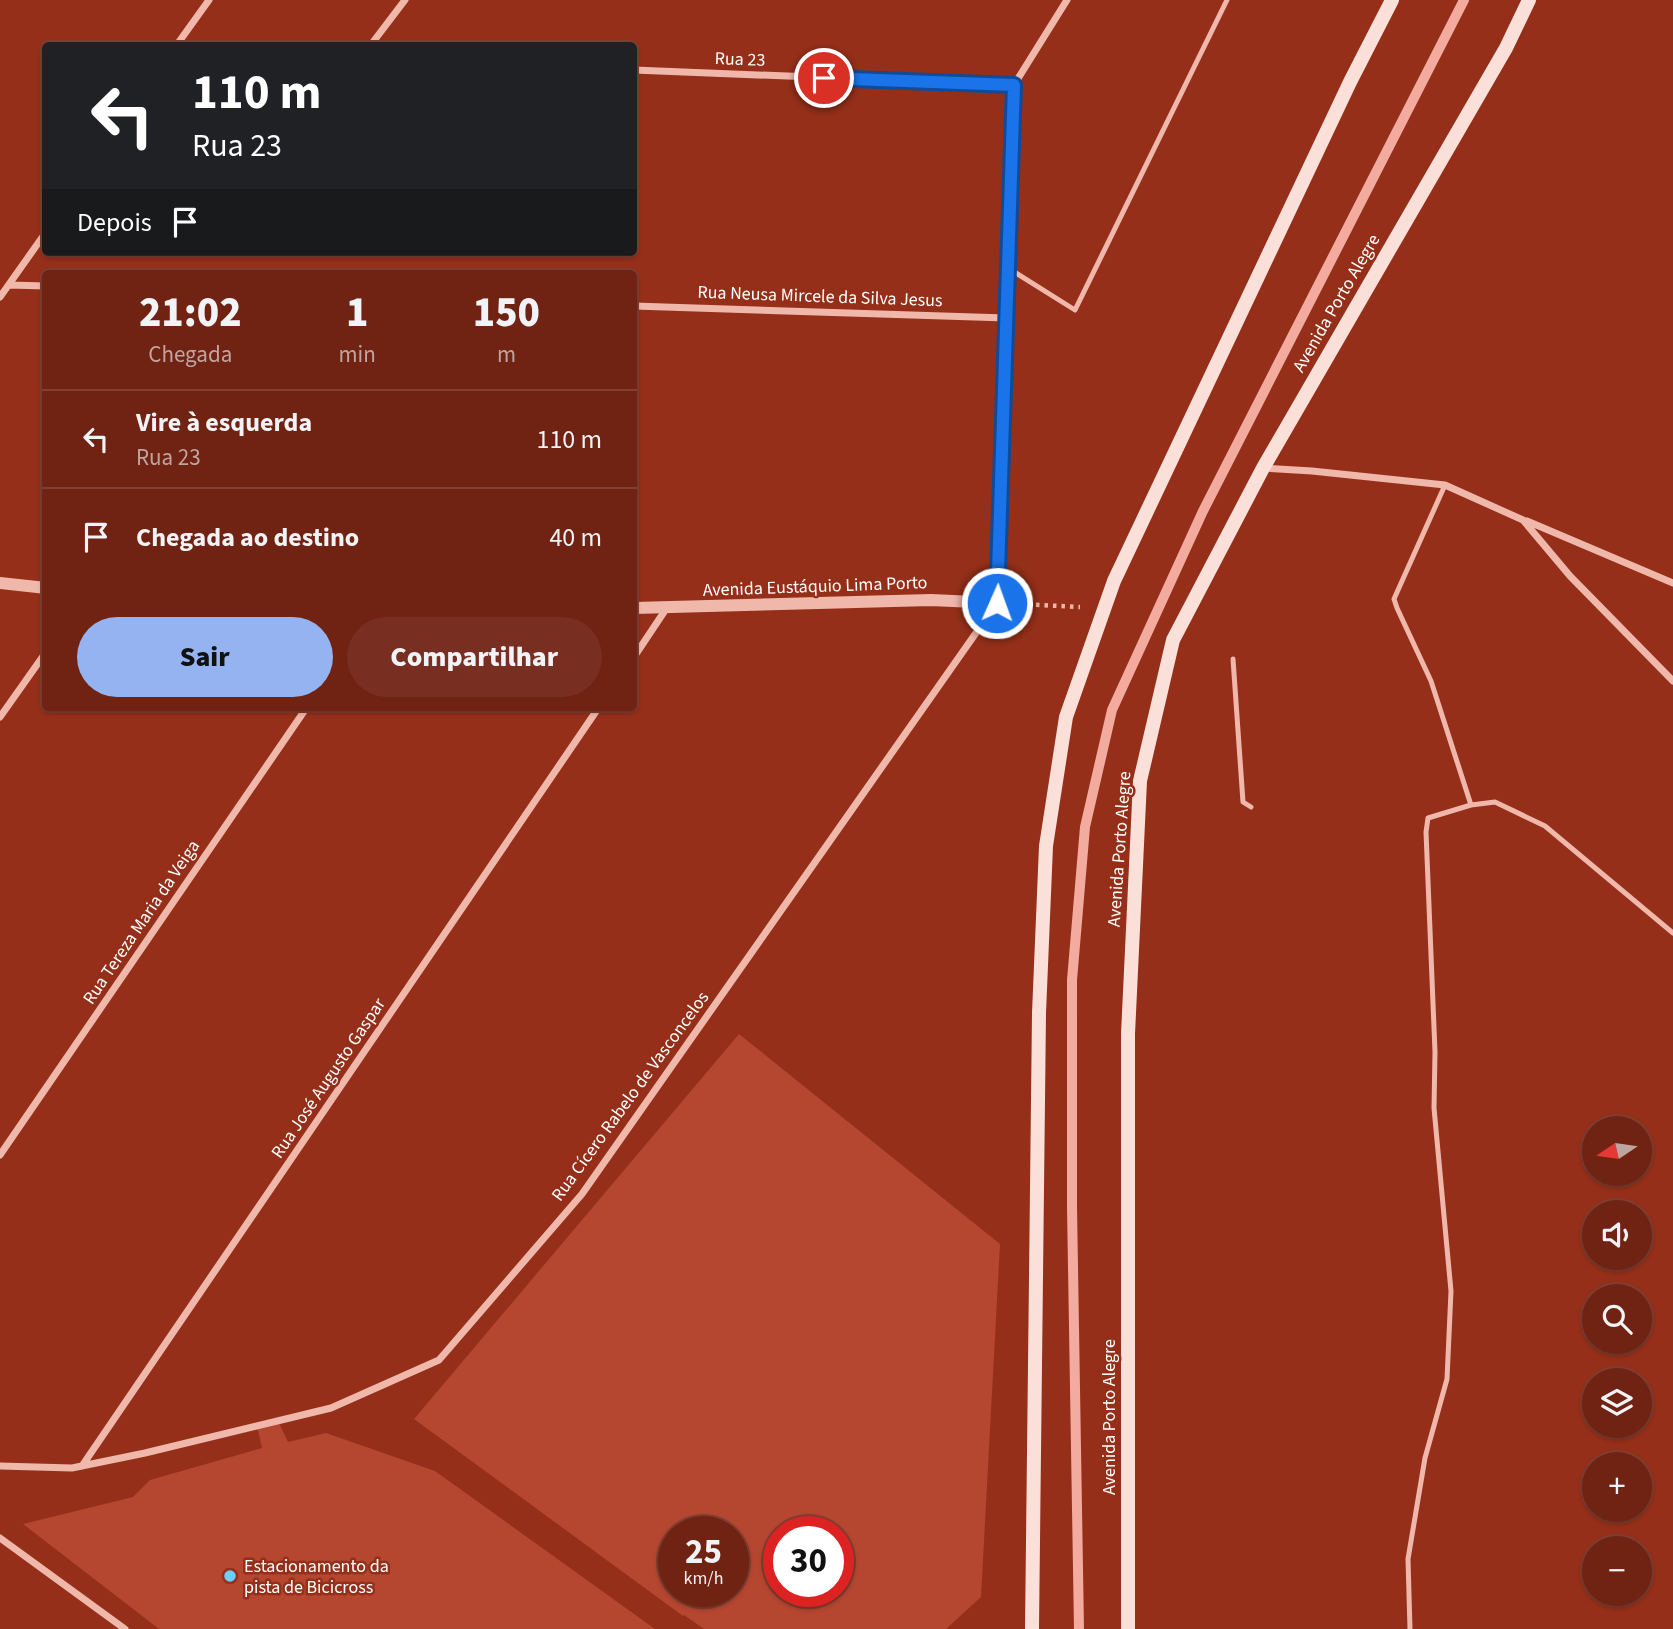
<!DOCTYPE html>
<html lang="pt">
<meta charset="utf-8">
<style>
body{margin:0;font-family:"Source Sans 3",sans-serif;background:#782f21;color:#f1f3f6;height:100vh;display:flex;flex-direction:column;font-size:26px;white-space:nowrap}
*{box-sizing:border-box;margin:0}
p{font-size:23px;color:#c0a4a0}
.icon{flex:none;width:38px;height:38px;fill:none;stroke:currentColor;stroke-width:2;stroke-linecap:round;stroke-linejoin:round}
.map{position:relative;flex:1;overflow:hidden}
.panel{position:absolute;left:42px;top:270px;width:595px;height:441px;display:flex;flex-direction:column;background:#702313;border-radius:7px;box-shadow:0 2px 5px #0004,0 0 0 2px #824033}
.panel>*{flex:none}
.guide{position:absolute;left:42px;top:42px;width:595px;height:214px;border-radius:7px;box-shadow:0 2px 5px #0004,0 0 0 2px #824033;background:#202124;color:#fff;overflow:hidden}
.needle{width:46px;rotate:257deg}
.tools{position:absolute;left:1582px;top:1116px;display:grid;gap:14px}
.tools a{display:grid;place-items:center;width:70px;height:70px;border-radius:50%;background:#702313;box-shadow:0 2px 5px #0004,0 0 0 2px #824033;font-size:35px}
.speed{position:absolute;left:658px;top:1516px;display:flex;gap:14px;font-size:35px;font-weight:700;text-align:center}
.speed>*{display:grid;place-content:center;width:91px;height:91px;border-radius:50%;background:#702313;box-shadow:0 2px 5px #0004,0 0 0 2px #824033;line-height:1}
.speed small{font-size:18px;font-weight:400}
.speed .limit{border:10px solid #d22;background:#fff;color:#111}
.pin{position:absolute;display:grid;place-items:center;width:60px;height:60px;color:#fff;margin:-30px;border:4px solid #fff;border-radius:50%;box-shadow:0 2px 7px #0007}
.me{position:absolute;width:77px;margin:-38px;rotate:2deg;stroke-linejoin:round;filter:drop-shadow(0 0 5px #0008)}
.turn{display:flex;align-items:center;gap:24px;height:147px;padding:0 35px;font-size:32px}
.turn .icon{width:91px;height:91px;stroke-width:2.5}
.turn b{display:block;font-size:49px;line-height:60px}
.then{display:flex;align-items:center;height:66px;padding:0 35px;background:#0003;gap:14px;font-size:26px}
.eta{display:flex;justify-content:space-evenly;align-items:center;height:119px;text-align:center}
.eta b{font-size:42px;font-weight:800;line-height:49px}
.cta{display:flex;gap:14px;margin-top:auto;padding:14px 35px}
.cta a{flex:1;height:80px;border-radius:42px;background:#95b2f1;color:#111;font-size:28px;font-weight:800;line-height:80px;text-align:center}
.cta a+a{background:#782f21;color:#f1f3f6}
ul{padding:0;list-style:none}
li{display:flex;align-items:center;gap:21px;height:98px;padding:0 35px;border-top:2px solid #824033}
li div{flex:1}
li b{display:block;font-size:26px}
li em{font-style:normal}
.map>svg:first-child{display:block}
</style>
<div class="map">
<svg width="1673" height="1629" viewBox="0 0 1673 1629">
<rect width="100%" height="100%" fill="#952f19"/>
<path fill="#b54630" fill-rule="evenodd" d="M739,1034L1000,1244L981,1597L946,1629H704L684,1615L683,1616L414,1419ZM674,1531H733V1591H674ZM779,1531H838V1591H779Z
M278,1421L288,1442L326,1433L435,1471L655,1629H159L23,1524L133,1497L150,1480L262,1448L257,1426Z"/>
<g fill="none" stroke-linecap="round" stroke-linejoin="round">
<path stroke="#f2ab9e" stroke-width="10" d="M1079,1629L1072,1207V980L1085,827L1112,710L1203,511L1464,0"/>
<path stroke="#f0b7ab" stroke-width="4.5" stroke-dasharray="3.5 5" stroke-linecap="butt" d="M1019,604L1080,607"/>
<path stroke="#f0b7ab" stroke-width="5" d="M1008,268L1075,310L1227,0
M1445,485L1394,599L1397,608L1431,681L1471,805
M1233,659L1243,802L1251,807
M1410,1629L1408,1559L1425,1458L1447,1379L1451,1291L1434,1108L1435,1052L1426,832L1428,818L1471,805L1495,802L1545,826L1673,933"/>
<path stroke="#f0b7ab" stroke-width="7" d="M177,44L199,46
M176,46L209,0
M370,46L405,0
M634,70L1014,85
M9,285L46,286
M0,297L46,232
M634,306L1006,318
M1263,468L1312,471L1445,485L1523,520L1570,576L1673,681
M1527,521L1673,583
M634,657L666,609
M0,717L46,652
M0,1155L307,707
M0,1466L72,1468L145,1453L331,1408L439,1360L582,1194L997,603L1014,85L1067,0
M82,1466L599,707
M0,1538L125,1629"/>
<path stroke="#f0b7ab" stroke-width="12" d="M0,583L46,588
M634,608L931,600L997,603"/>
<path stroke="#fbdfd9" stroke-width="14" d="M1032,1629L1039,1013L1046,846L1066,717L1114,581L1350,82L1392,0
M1128,1629V1034L1140,781L1173,640L1263,468L1506,48L1529,0"/>
</g>
<g fill="none" stroke-linecap="round" stroke-linejoin="round">
<g stroke="#114b97" stroke-width="18">
<path id="route" d="M824,78L1014,85L997,603"/>
</g>
<use href="#route" stroke="#1a73e8" stroke-width="12"/>
</g>
<circle fill="#6bcfff" stroke="#952f19" stroke-width="2.5" cx="230" cy="1576" r="7"/>
<g text-anchor="middle" stroke-width="5" stroke-linejoin="round" paint-order="stroke">
<g font-size="18" fill="#fff" stroke="#952f19">
<text transform="translate(740 59) rotate(2)" y="6">Rua 23</text>
<text transform="translate(820 296) rotate(2)" y="6">Rua Neusa Mircele da Silva Jesus</text>
<text transform="translate(1336 303) rotate(-60)" y="6">Avenida Porto Alegre</text>
<text transform="translate(815 586) rotate(-2)" y="6">Avenida Eustáquio Lima Porto</text>
<text transform="translate(1119 849) rotate(-86)" y="6">Avenida Porto Alegre</text>
<text transform="translate(141 922) rotate(-56)" y="6">Rua Tereza Maria da Veiga</text>
<text transform="translate(328 1078) rotate(-56)" y="6">Rua José Augusto Gaspar</text>
<text transform="translate(630 1096) rotate(-54)" y="6">Rua Cícero Rabelo de Vasconcelos</text>
<text transform="translate(1109 1417) rotate(-90)" y="6">Avenida Porto Alegre</text>
</g>
<g font-size="18" fill="#fff" stroke="#952f19" text-anchor="start">
<text x="244" y="1572">Estacionamento da<tspan x="244" dy="21">pista de Bicicross</tspan></text>
</g>
</g>
</svg>
<div class="tools">
<a><svg class="needle" viewBox="-14 -14 28 28"><path d="M0-13l5 13h-10z" fill="#e53935"/><path d="M0 13l5-13h-10z" fill="#c0a4a0"/></svg></a>
<a><svg class="icon" aria-label="sound" viewBox="0 0 24 24"><path d="M4 9h4l5-4v14l-5-4H4zM17 9q2 3 0 6"/></svg></a>
<a><svg class="icon" aria-label="search" viewBox="0 0 24 24"><circle cx="10" cy="10" r="6"/><path d="M15 15l6 6"/></svg></a>
<a><svg class="icon" aria-label="layers" viewBox="0 0 24 24"><path d="M12 4l9 5-9 5-9-5zM3 14l9 5 9-5"/></svg></a>
<a>+</a>
<a>−</a>
</div>
<div class="speed"><div>25<small>km/h</small></div><div class="limit">30</div></div>
<div class="pin" style="left:824px;top:78px;background:#d93025"><svg class="icon" aria-label="arrive" viewBox="0 0 24 24"><path d="M6 21V4h12l-3 4 3 4H6"/></svg></div>
<svg class="me" style="left:997px;top:603px" viewBox="-20 -20 40 40"><circle r="17" fill="#1a73e8" stroke="#fff" stroke-width="3"/><path d="M0-11L8 9 0 5-8 9z" fill="#fff"/></svg>
<div class="guide">
<div class="turn"><svg class="icon" aria-label="left" viewBox="0 0 24 24"><path d="M17 20v-9H6M10 6l-5 5 5 5"/></svg><div><b>110 m</b>Rua 23</div></div>
<div class="then">Depois<svg class="icon" aria-label="arrive" viewBox="0 0 24 24"><path d="M6 21V4h12l-3 4 3 4H6"/></svg></div>
</div>
<section class="panel">
<div class="eta">
<div><b>21:02</b><p>Chegada</p></div>
<div><b>1</b><p>min</p></div>
<div><b>150</b><p>m</p></div>
</div>
<ul>
<li><svg class="icon" aria-label="left" viewBox="0 0 24 24"><path d="M17 20v-9H6M10 6l-5 5 5 5"/></svg><div><b>Vire à esquerda</b><p>Rua 23</p></div><em>110 m</em></li>
<li><svg class="icon" aria-label="arrive" viewBox="0 0 24 24"><path d="M6 21V4h12l-3 4 3 4H6"/></svg><div><b>Chegada ao destino</b></div><em>40 m</em></li>
</ul>
<div class="cta"><a>Sair</a><a>Compartilhar</a></div>
</section>
</div>
